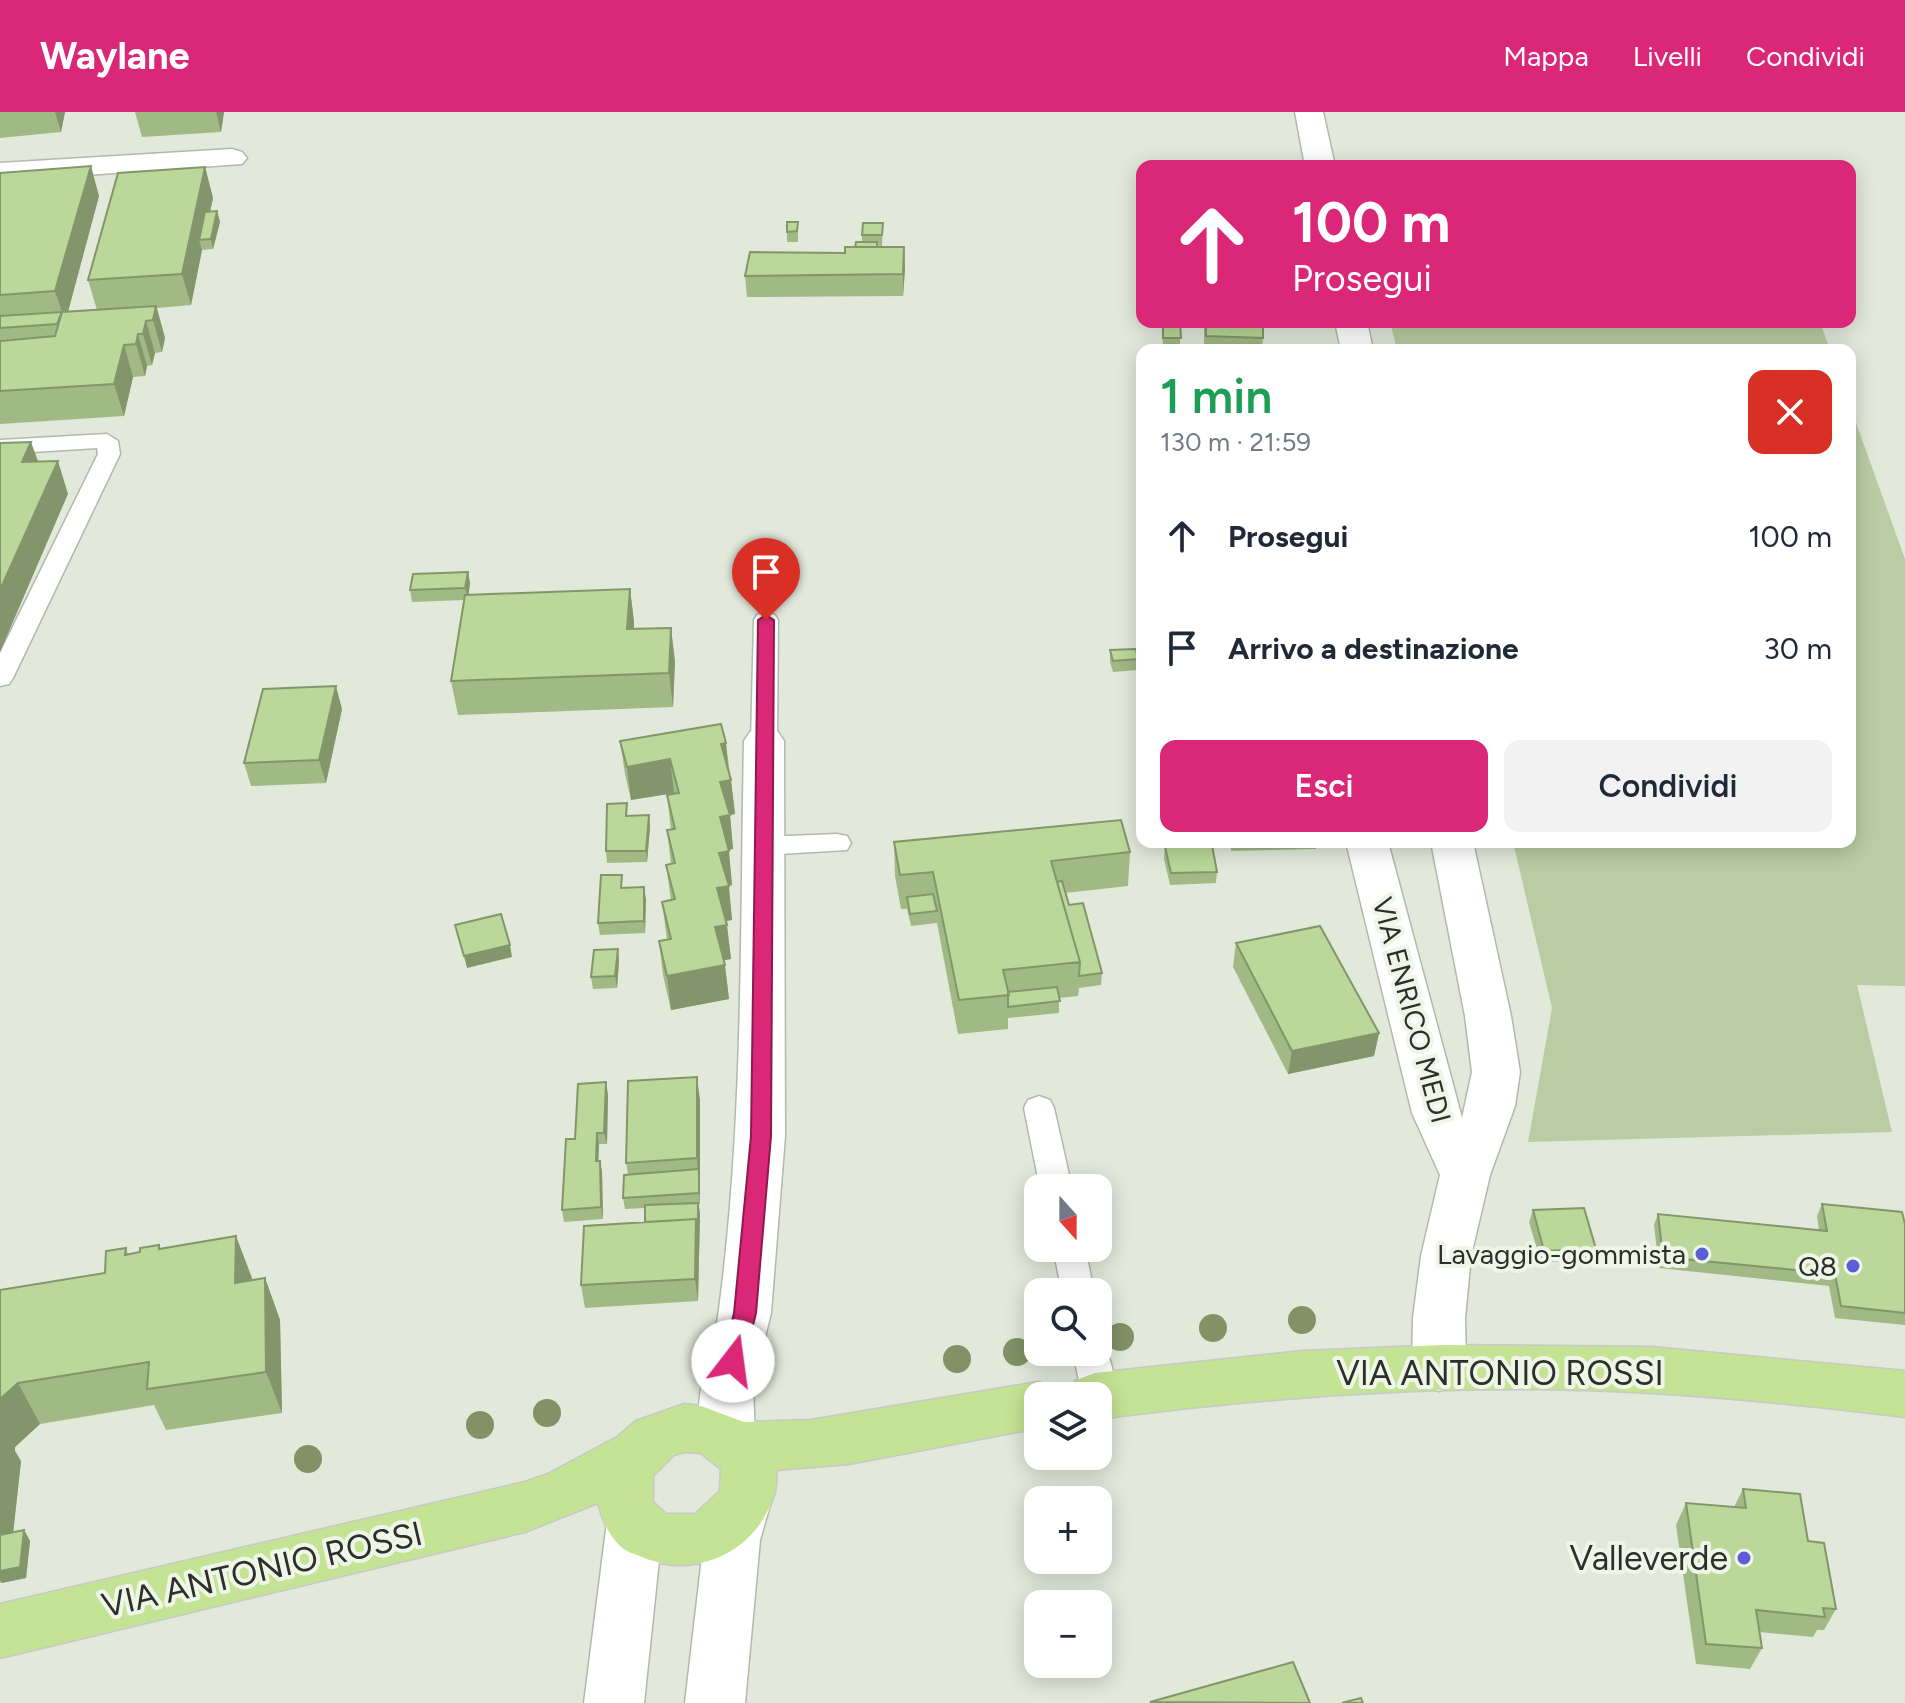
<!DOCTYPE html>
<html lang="it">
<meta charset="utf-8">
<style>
body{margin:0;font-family:Figtree,sans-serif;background:#f2f2f3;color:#1f2937;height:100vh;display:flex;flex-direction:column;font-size:30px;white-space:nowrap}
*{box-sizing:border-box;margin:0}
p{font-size:26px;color:#747a83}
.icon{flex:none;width:44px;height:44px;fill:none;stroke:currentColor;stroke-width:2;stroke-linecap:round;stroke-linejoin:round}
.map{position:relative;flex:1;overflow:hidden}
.panel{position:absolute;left:1136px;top:232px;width:720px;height:504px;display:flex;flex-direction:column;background:#fff;border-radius:16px;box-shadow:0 4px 20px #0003}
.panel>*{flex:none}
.banner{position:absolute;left:1136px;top:48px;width:720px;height:168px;border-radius:16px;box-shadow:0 4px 20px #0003;background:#db2777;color:#fff;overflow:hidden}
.needle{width:52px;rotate:159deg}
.tools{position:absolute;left:1024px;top:1062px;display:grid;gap:16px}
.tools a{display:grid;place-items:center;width:88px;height:88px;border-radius:16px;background:#fff;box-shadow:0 4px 20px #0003;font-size:40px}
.pin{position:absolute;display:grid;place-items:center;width:68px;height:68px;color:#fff;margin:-82px -34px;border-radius:50% 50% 50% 0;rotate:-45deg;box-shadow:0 0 8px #0007}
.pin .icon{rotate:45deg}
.me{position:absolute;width:88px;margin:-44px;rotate:15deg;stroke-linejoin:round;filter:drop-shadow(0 0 6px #0008)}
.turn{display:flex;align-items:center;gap:28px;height:168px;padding:0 24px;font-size:36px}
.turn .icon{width:104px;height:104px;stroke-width:2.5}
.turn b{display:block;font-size:56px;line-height:68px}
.round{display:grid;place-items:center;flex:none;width:84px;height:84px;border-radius:16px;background:#f2f2f3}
.summary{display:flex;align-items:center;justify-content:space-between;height:136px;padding:0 24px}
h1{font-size:48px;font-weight:600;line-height:60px;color:#1e9e55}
.action{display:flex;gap:16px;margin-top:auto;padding:16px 24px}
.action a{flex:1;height:92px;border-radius:16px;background:#db2777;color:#fff;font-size:32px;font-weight:600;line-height:92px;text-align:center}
.action a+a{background:#f2f2f3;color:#1f2937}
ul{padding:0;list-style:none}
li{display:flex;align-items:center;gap:24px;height:112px;padding:0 24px}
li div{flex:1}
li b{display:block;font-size:30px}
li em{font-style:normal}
header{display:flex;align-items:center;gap:48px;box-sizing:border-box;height:112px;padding:0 40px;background:#db2777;color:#fff}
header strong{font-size:38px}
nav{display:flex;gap:44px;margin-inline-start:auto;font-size:28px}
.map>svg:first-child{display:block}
</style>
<header>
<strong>Waylane</strong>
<nav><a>Mappa</a><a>Livelli</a><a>Condividi</a></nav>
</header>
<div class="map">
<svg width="1905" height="1591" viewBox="0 0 1905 1591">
<rect width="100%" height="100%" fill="#e2e9db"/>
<path fill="#b9cca3" d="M1390,210H1820L1830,238H1397Z
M1850,294L1905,447V874L1857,873L1892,1020L1528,1030L1552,896L1513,730H1850Z"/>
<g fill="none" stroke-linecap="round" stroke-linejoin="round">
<g stroke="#b2b8ab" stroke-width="3">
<path id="service" d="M107,322L118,329L120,342L13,566L9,572L0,574V541L98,342L97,336L0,342V328Z
M766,500L775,503L778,508L777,629L773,635L764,637L755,635L751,629L754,508L757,503Z
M837,722L847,724L851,731L847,738L763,743L753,741L749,734L753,727L763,725Z
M1039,984L1050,988L1054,996L1072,1076H1040L1024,996L1028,988Z
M1053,1136H1085L1094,1180H1062Z
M1098,1229C1112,1239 1119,1278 1111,1293L1099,1298L1098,1284L1082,1283L1073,1240H1098Z"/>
</g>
<g stroke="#b2b8ab" stroke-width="3">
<path id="minor" d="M1295,0H1323L1335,54H1305Z
M232,37L242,40L247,46L242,52L0,69V51Z
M1335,210H1367L1373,238H1341Z
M764,616L778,620L784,629L785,1024L771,1201L753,1273L755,1327L747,1344L728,1351L709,1344C684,1291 713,1249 719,1197C744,1009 740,818 744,629L750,620Z
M1346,730H1388L1462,1006L1472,960L1465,904L1431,730H1473L1511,904L1520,960L1515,994L1490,1063L1471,1144L1465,1206L1466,1256L1458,1272L1439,1279L1420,1272L1412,1256L1413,1206L1421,1144L1440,1063L1412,1001Z"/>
</g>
<g stroke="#b2b8ab" stroke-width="3">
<path id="tertiary" d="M742,1368L762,1375L770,1393L760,1428L745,1591H685L704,1428L722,1375Z
M635,1385L655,1392L663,1410L644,1591H584L607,1410L615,1392Z"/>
</g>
<g stroke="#c8c9c8" stroke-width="3">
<path id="primary" d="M1443,1233L1652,1235L1905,1259V1305C1798,1292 1691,1281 1584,1278C1421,1273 1259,1286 1098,1307V1284H1068L1076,1268L1095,1261L1303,1239Z
M1038,1270L1057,1277L1061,1284H1038V1316L849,1352L776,1358C778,1374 774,1386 767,1400C744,1446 689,1465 642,1445C635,1442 626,1440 620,1434C608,1422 602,1407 598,1391L525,1420L0,1546V1492L525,1370L548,1362L617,1325L636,1309L684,1292L701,1294L744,1310L811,1308ZM684,1340L701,1341L721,1357L720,1379L695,1402H666L653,1390V1364L674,1343Z"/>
</g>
<use href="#service" fill="#fff" fill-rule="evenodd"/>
<use href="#minor" fill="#fff" fill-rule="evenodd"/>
<use href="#tertiary" fill="#fff" fill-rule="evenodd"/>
<use href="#primary" fill="#c5e394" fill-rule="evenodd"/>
</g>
<g fill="#829266">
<circle cx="1302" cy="1208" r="14"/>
<circle cx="1213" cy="1216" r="14"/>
<circle cx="1120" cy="1225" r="14"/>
<circle cx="1017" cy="1240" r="14"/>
<circle cx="957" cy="1247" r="14"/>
<circle cx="547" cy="1301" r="14"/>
<circle cx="480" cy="1313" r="14"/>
<circle cx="308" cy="1347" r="14"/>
</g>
<path fill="#a1b984" d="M0,0H65L61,20L0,26Z
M135,0H224L221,20L142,25Z
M205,55L213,86L210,100L217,99L220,110L213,137L202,138L191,193L157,196L165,226L162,240L155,241L152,253L147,254L145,264L133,265L124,304L0,312V229L55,224L0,228V61L99,84L68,200L97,198L88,168Z
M787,110H798V130H787Z
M883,111L882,134H877V135H904L905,157L903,184L747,185L745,164L845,141L862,130V123Z
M1162,210H1180V237H1163Z
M1204,210H1263V226L1262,238H1204Z
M468,460L470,471L468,483L630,477L634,510V517L675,549L673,595L458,603L451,569L464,488L412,490L410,478Z
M1110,538L1138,547L1137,558L1113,560L1110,550Z
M342,597L326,671L251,674L244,651Z
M620,629L726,631L735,702L730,703L733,737L728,738L732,773L728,774L732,808L726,809L731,847L724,848L729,887L671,898L663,863L659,829L667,828L662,790L671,788L666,753L671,752L667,718H671L667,683L674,682V681L631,688L625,662Z
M649,703L650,715L647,750L607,751L606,739L629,704Z
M894,730L1130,740L1128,774L1065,781L1069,793L1102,861L1101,873L1079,876L1078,884L1059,886V901L1008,906V917L958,922L937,811L911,814L907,797H901L895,764Z
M1230,730H1317L1316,737L1231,739Z
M1165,735L1217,760L1216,771L1170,773L1164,747Z
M624,776L646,787L645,821L600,823L598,811Z
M1236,831L1379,921L1374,944L1288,962L1233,855Z
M618,837L619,849L617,876L593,877L591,865Z
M608,982L607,1032H599L598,1049H600L602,1060L603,1107L564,1110L562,1098L575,1027Z
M700,988V1092H699L700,1102L698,1189L585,1196L581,1173L645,1110V1096L625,1097L623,1086L628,1062L626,1051Z
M1822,1092L1905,1112V1213L1835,1206L1829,1174L1659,1156L1654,1113L1658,1102L1819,1118L1817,1104Z
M1533,1098L1596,1137L1592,1148L1541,1150L1529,1110Z
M126,1136L128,1142L160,1136L252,1166V1168L265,1166L280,1208L282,1301L166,1318L154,1293L40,1312L15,1335V1339L21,1349L13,1420L24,1418L30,1429L26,1466L0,1471V1178L105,1161Z
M1743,1377L1808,1429L1836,1497L1824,1518H1817L1813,1525L1759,1520L1762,1536L1750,1557L1696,1552L1676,1413L1686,1391L1734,1395Z"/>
<path fill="#83966b" d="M55,0H65L61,20Z
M216,0H224L221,20Z
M91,54L99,84L65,211L60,223L57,212L62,200L55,179Z
M205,55L213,86L204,127L199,128L202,138L191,193L182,162Z
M217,99L220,110L213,137L211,127Z
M904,135L905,157L903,184V162Z
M156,194L165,226L162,240L153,208Z
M146,209L155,241L152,253L143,222Z
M138,222L147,254L145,264L136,232Z
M124,233L133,265L124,304L114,272Z
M31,330L43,363L22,350Z
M58,349L68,382L0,540V478Z
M468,460L470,471L468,488L465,476Z
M630,477L634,510L631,551L627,517Z
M671,516L675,549L673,595L669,561Z
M336,574L342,597L326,671L319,648Z
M726,631L729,665L721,632Z
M670,647L674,681L631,688L627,655Z
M731,668L735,702L724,704L720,670Z
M649,703L650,715L647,750L646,739Z
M730,703L733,737L723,739L720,705Z
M729,739L732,773L723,775L719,741Z
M729,774L732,808L721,810L717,776Z
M644,775L646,787L645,821L644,809Z
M727,813L731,847L719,849L715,815Z
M510,833L512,845L467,856L464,844Z
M618,837L619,849L617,876L615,864Z
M725,853L729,887L671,898L667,864Z
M1379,921L1374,944L1288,962L1292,939Z
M697,965L700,988V1092L697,1046Z
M606,970L608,982L607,1032L604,1021Z
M597,1021L599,1032L598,1061L596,1049Z
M600,1049L602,1060L603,1107L601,1095Z
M698,1091L700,1102L698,1189L695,1167L696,1107Z
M236,1124L252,1166L251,1212L235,1171Z
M265,1166L280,1208L282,1301L266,1260Z
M18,1271L40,1312L15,1335V1339L21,1349L12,1432L24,1418L30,1429L26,1466L2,1471L0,1468V1287Z"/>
<path fill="#bbd799" stroke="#83966b" stroke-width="2" d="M91,54L55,179L0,183V61Z
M205,55L182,162L88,168L118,61Z
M217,99L211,127L199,128L205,100Z
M787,110H798L797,119L787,120Z
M863,111H883L882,123H862Z
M856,130H877V135H855Z
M845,135H904L903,162L745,164L750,140L845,141Z
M156,194L153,208L146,209L143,222H138L136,232L124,233L114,272L0,279V229L55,224L62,200Z
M62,200L57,212L0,216V204Z
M1163,210H1180L1181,226H1163Z
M1206,210H1263V226L1206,224Z
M31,330L22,350L58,349L0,478V331Z
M468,460L465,476L410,478L413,462Z
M630,477L627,517L671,516L669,561L451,569L465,483Z
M1136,537L1138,547L1113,549L1110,538Z
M336,574L319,648L244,651L263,577Z
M721,612L726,631L721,632L731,668L720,670L730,703L720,705L729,739L719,741L729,774L717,776L727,813L715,815L725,853L667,864L659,829L671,827L662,790L675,787L666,753L675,751L667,718L675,717L667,683L679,681L670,647L627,655L620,629Z
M627,691L626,704L649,703L646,739H606L607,692Z
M1121,708L1130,740L1051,749L1080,850L1003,858L1009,883L959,888L933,760L900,763L894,730Z
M1212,733L1217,760L1171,761L1165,735Z
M601,763H622L621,776L644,775V809L598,811Z
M1062,769L1069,793L1083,791L1102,861L1079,864L1080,850L1057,770Z
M933,782L937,799L910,802L907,785Z
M501,802L510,833L464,844L455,813Z
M1320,814L1379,921L1292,939L1236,831Z
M618,837L615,864L591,865L594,838Z
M1057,875L1060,889L1008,895V880Z
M697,965V1046L626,1051L628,969Z
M606,970L604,1021H597L596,1049H600L601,1095L562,1098L566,1027H575L578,972Z
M699,1057V1081L623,1086L624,1063Z
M698,1091V1118L696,1107L645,1110V1093Z
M1822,1092L1902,1100L1905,1112V1201L1841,1194L1835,1162L1663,1145L1658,1102L1827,1119Z
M1584,1096L1596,1137L1544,1139L1533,1098Z
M696,1107L695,1167L581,1173L584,1114Z
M236,1124L235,1171L265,1166L266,1260L147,1277L149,1250L18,1271L0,1287V1178L105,1161L106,1139L126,1136L125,1143L140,1140V1136L159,1133V1137Z
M1743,1377L1800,1382L1808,1429L1824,1431L1836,1497L1823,1496L1825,1505L1756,1498L1762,1536L1706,1532L1686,1391L1746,1396Z
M24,1418L20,1455L0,1459V1423Z
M1293,1550L1310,1591L1150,1590Z
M1361,1586L1363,1591H1342Z"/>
<path fill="#db2777" stroke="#8e194d" stroke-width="2" d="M766,503L774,508L771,1024L756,1201L744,1249L740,1255L733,1258L725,1255L722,1249L734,1201L751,1024L758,508Z"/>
<g fill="#5c5ed6" stroke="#eff6e8" stroke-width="3">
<circle cx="1702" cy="1142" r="8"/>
<circle cx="1853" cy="1154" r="8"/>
<circle cx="1744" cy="1446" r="8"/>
</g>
<g text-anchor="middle" stroke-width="8" stroke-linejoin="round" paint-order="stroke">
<g font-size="28" fill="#2d302a" stroke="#eff6e8">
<text transform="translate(1412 898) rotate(75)" y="10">VIA ENRICO MEDI</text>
</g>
<g font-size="28" fill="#2d302a" stroke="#eff6e8" text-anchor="end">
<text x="1686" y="1152">Lavaggio-gommista</text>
<text x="1837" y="1164">Q8</text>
</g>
<g font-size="34" fill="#2d302a" stroke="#eff6e8">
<text x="1500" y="1273">VIA ANTONIO ROSSI</text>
<text transform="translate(262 1457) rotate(-13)" y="12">VIA ANTONIO ROSSI</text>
</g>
<g font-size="34" fill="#2d302a" stroke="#eff6e8" text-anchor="end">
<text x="1728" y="1458">Valleverde</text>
</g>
</g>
</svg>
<div class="tools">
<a><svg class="needle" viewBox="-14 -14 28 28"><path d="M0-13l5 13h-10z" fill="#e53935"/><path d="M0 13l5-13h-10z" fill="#747a83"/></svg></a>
<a><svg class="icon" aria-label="search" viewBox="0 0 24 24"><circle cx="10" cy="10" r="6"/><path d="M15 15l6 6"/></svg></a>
<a><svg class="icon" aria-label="layers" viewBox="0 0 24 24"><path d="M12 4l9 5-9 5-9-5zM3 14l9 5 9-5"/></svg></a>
<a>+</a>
<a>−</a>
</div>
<div class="pin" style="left:766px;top:508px;background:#d93025"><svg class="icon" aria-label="arrive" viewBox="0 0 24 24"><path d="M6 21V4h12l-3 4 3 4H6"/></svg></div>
<svg class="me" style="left:733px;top:1249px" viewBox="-20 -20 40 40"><circle r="19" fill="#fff"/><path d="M0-13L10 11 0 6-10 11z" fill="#db2777"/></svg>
<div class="banner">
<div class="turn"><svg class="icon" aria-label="ahead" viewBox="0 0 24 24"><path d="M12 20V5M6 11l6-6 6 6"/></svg><div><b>100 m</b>Prosegui</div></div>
</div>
<section class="panel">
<div class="summary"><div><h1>1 min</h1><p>130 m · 21:59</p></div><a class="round" style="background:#d93025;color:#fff"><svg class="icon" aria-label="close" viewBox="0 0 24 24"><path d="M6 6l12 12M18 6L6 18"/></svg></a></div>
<ul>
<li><svg class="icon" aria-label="ahead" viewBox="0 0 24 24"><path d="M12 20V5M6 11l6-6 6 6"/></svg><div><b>Prosegui</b></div><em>100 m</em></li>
<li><svg class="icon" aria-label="arrive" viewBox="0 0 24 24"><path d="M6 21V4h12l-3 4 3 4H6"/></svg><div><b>Arrivo a destinazione</b></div><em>30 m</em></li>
</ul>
<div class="action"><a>Esci</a><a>Condividi</a></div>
</section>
</div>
